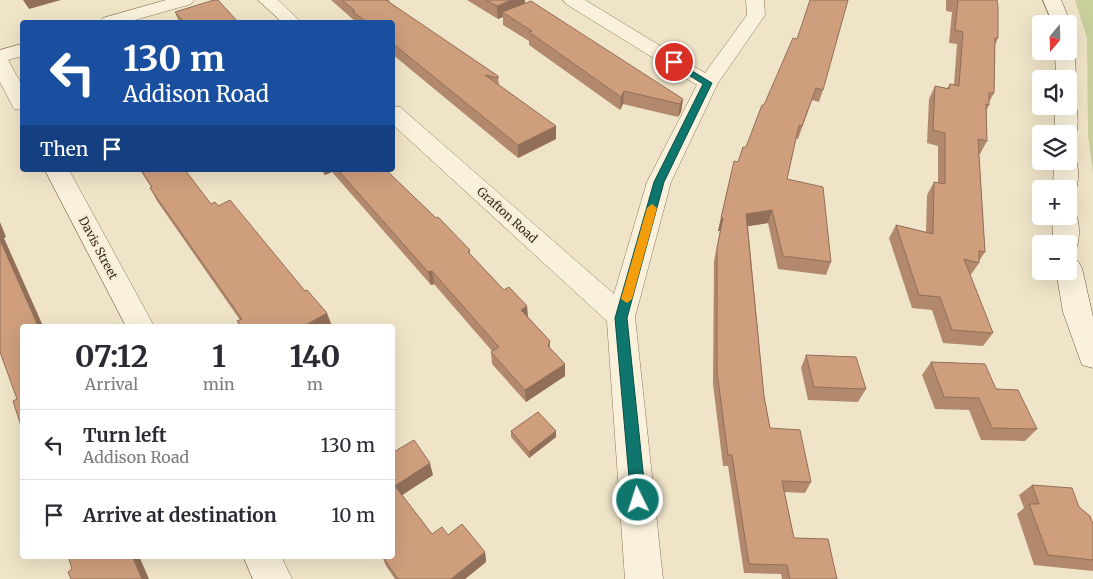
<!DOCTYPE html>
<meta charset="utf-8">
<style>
body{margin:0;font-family:Merriweather,serif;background:#f7f7f7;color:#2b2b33;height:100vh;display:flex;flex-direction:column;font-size:19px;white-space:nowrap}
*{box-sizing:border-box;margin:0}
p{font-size:16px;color:#7c7c81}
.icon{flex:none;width:28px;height:28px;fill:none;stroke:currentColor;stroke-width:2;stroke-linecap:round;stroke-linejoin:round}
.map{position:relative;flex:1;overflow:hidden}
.panel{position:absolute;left:20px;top:324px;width:375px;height:235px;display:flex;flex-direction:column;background:#fff;border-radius:5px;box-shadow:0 5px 20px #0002}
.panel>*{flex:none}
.top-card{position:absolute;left:20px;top:20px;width:375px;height:152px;border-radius:5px;box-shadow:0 5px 20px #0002;background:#1a4fa0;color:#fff;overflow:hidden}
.needle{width:32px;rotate:199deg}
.fabs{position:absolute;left:1032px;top:15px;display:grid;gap:10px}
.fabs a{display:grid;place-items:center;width:45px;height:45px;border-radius:5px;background:#fff;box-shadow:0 5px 20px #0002;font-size:25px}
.pin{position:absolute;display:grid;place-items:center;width:42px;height:42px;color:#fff;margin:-21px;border:2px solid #fff;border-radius:50%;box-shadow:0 1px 5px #0007}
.me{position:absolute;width:55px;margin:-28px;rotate:356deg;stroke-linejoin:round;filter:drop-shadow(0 0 4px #0008)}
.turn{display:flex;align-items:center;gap:18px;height:105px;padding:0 20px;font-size:22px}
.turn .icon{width:65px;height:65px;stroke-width:2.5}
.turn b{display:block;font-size:35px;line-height:42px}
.then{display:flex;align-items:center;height:48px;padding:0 20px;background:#0003;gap:10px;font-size:19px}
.eta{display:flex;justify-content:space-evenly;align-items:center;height:85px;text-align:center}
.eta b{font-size:30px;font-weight:700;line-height:35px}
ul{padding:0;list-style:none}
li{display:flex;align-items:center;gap:15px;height:70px;padding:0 20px;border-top:1px solid #e1e1e2}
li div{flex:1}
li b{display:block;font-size:19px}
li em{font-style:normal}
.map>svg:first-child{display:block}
</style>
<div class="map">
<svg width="1093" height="579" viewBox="0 0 1093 579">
<rect width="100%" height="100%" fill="#f0e4c8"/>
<path fill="#c9cf9b" d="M1075,0H1093V174L1088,135L1087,38Z"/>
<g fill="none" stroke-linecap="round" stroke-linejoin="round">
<g stroke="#8d765c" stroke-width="1">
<path id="minor" d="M166,0H194L191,4L128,22H101L103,18Z
M258,0H278L301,22H282Z
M563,0H585L705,73L747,15L746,0H764L765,15L718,83L671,182L635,317L663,579H625L607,321L392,124V106L400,107L614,294L647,182L697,85L566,4Z
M22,44V56L8,60L22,85V110L14,109L0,82V50Z
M45,170H69L154,326H126Z
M243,556H281L292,579H253Z"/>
</g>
<g stroke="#6f573f" stroke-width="1">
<path id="secondary" d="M1043,0H1061L1071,24L1069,28V24H1053Z
M1069,46L1075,51L1076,79L1069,84V79H1056L1055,51H1069Z
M1069,100L1074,101C1079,110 1079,131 1074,139L1069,140V134H1055V106H1069Z
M1069,154L1074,156C1080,165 1079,185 1074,195L1069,196V189H1053L1054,161H1069Z
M1069,208L1074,210C1080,220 1081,240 1075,251L1069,252V244H1053L1052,216H1069Z
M1069,258L1078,261L1082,268L1093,317V368L1082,365L1063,312L1056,271H1069Z"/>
</g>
<use href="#minor" fill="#faf1dc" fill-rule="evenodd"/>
<use href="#secondary" fill="#faf1dc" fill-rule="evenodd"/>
</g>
<path fill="#b2896c" d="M331,0H389L390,3L498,76L499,86L556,139L518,158L392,54V22H356Z
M467,0H525V3L683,99L681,112L678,117L623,104L620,110L529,45V41L503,25V17L498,19Z
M946,0H997L998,38L995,45L994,93L989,102V105L986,111L987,141L980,154H979L985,252L979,261V263L970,276L993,333L983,346L943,343L932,310L912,308L889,238L896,225L926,232L927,195L934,182L938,183V146L927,143L929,99L935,86L947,88L950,84H954L957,44L949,43L952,12L946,11Z
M175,12L238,22H179Z
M797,39L823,90L819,102L812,100L798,139L796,138L787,179L831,262L826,275L778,269L768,223L748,226L764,396L770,428L811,482L805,493L784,492L794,538L837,579H782L781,574L744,573L728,466H723L713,384L714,261L720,231H718L731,174L746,147L764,105Z
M140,170H185L211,204L218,206L332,326H240L237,321L240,320L157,201L150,188L151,187Z
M321,170H386L436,218L470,250V254L504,290L527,306L528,317L550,341V348L565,364V376L526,402L492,364L491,352L492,351L434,284L431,285L332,172L325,175Z
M806,355L866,389L858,402L808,400L801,368Z
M931,362L996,389L1037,429L1025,441L981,440L969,410L935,409L922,375Z
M511,431H556V437L529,458L511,437Z
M392,453L433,475L402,495L432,534L448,535L485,552L486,562L465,579H395L386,566L382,556H392Z
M1032,485L1079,507L1093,524V571L1034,565L1017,514L1024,508L1019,495Z"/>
<path fill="#916f58" d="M23,0H61L29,9Z
M512,0H525V7L502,12L503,17L498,19L497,6Z
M624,91L623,104L620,110L621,97Z
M683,99L681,112L678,117L680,104Z
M556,126V139L518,158V145Z
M324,170H332V172L325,175Z
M772,210L768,223L743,227L746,214Z
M721,218H723L720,231H718Z
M0,222L6,237L4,238L43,326H38L0,240Z
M432,271L434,284L431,285L428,272Z
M527,306L528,319L521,310Z
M327,313L332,326H304Z
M565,364V376L526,402L525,390Z
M556,431V437L529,458V452Z
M430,463L433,475L399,497L395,486Z
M485,552L486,562L465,579H451Z
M132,556H139L149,579H142Z"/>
<path fill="#cf9f7d" stroke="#916f58" d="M214,0H218L238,22H184L175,12Z
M342,0H386L498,76V78L485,75L556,126L518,145L392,43V22H367L353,12L355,11Z
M486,0H512L497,6Z
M810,0H848L823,90L816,88L802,126L799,125L787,179L823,187L831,262L783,256L772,210L746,214L764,396L770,428L800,430L811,482L782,481L794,538L828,539L837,579H790L787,565L749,564L732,455H728L717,372V248L723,218H721L734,161L738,162L743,147H746L762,105H764L793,38L797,39Z
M958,0H997L998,7V38H995L994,93H989V105L986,104L987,141L978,139L985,252L979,251V263L964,259L993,333L952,330L940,297L919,295L896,225L933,234L934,182L945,184V133L933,130L935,86L949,89L950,84L959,86L963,32L955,30Z
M531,1L683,99L680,104L624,91L621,97L529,32L532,31L502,12Z
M141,170H185L211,204L215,202L218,206L230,200L305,291L307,290L327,313L304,326H241L237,321L242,319L150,188L152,187Z
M338,170H386L436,218L438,217L470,250L468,252L504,290L509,287L527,306L521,310L550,341L548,346L565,364L525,390L491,352L499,347L432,271L428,272Z
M0,240L38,326H22V429L13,401L17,399L0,352Z
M806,355L856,357L866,389L814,387Z
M931,362L985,364L996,389L1018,390L1037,429L992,428L979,398L944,397Z
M538,412L556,431L529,452L511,431Z
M414,440L430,463L395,486L432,534L442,527L448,535L462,524L485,552L451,579H398L382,556H392V453Z
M1032,485L1072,488L1079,507L1090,516L1093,524V560L1048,555L1029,504H1039Z
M68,556H132L142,579H71L68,572L72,569Z"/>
<path fill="#0f766e" stroke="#0a4d48" d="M674,60L712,83L664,182L627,318L646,500L643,505L638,507L633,505L631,500L615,318L654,182L703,84L671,64L670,62Z"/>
<path fill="#f59e0b" d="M652,204L657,208L632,299L627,303L621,299L647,208Z"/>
<g text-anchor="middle" stroke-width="5" stroke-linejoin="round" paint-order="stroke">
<g font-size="12" fill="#3d2e20" stroke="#f7eed8">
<text transform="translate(507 215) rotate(42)" y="4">Grafton Road</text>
<text transform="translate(98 248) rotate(62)" y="4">Davis Street</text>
</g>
</g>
</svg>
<div class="fabs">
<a><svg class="needle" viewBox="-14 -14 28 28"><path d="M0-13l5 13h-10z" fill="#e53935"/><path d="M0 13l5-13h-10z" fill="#7c7c81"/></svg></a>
<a><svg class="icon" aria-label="sound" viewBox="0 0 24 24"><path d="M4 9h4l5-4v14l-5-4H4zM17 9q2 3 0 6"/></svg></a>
<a><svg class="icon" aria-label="layers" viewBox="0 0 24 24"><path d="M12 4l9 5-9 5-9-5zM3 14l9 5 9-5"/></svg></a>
<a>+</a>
<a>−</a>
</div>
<div class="pin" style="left:674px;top:62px;background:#d93025"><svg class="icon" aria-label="arrive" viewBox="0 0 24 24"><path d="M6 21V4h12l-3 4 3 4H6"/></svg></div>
<svg class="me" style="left:638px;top:500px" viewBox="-20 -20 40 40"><circle r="17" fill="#0f766e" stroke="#fff" stroke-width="3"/><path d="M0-11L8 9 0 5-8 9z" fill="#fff"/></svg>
<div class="top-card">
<div class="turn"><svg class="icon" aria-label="left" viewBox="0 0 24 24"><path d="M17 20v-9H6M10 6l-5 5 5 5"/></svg><div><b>130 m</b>Addison Road</div></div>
<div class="then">Then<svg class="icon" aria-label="arrive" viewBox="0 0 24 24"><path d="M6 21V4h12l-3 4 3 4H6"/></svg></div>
</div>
<section class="panel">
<div class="eta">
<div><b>07:12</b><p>Arrival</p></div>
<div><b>1</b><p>min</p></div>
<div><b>140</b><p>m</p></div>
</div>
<ul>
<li><svg class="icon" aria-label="left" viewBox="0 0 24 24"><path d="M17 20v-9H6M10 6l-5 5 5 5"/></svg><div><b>Turn left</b><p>Addison Road</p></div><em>130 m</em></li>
<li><svg class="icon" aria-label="arrive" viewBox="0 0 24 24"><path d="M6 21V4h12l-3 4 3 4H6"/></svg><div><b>Arrive at destination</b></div><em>10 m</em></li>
</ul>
</section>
</div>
